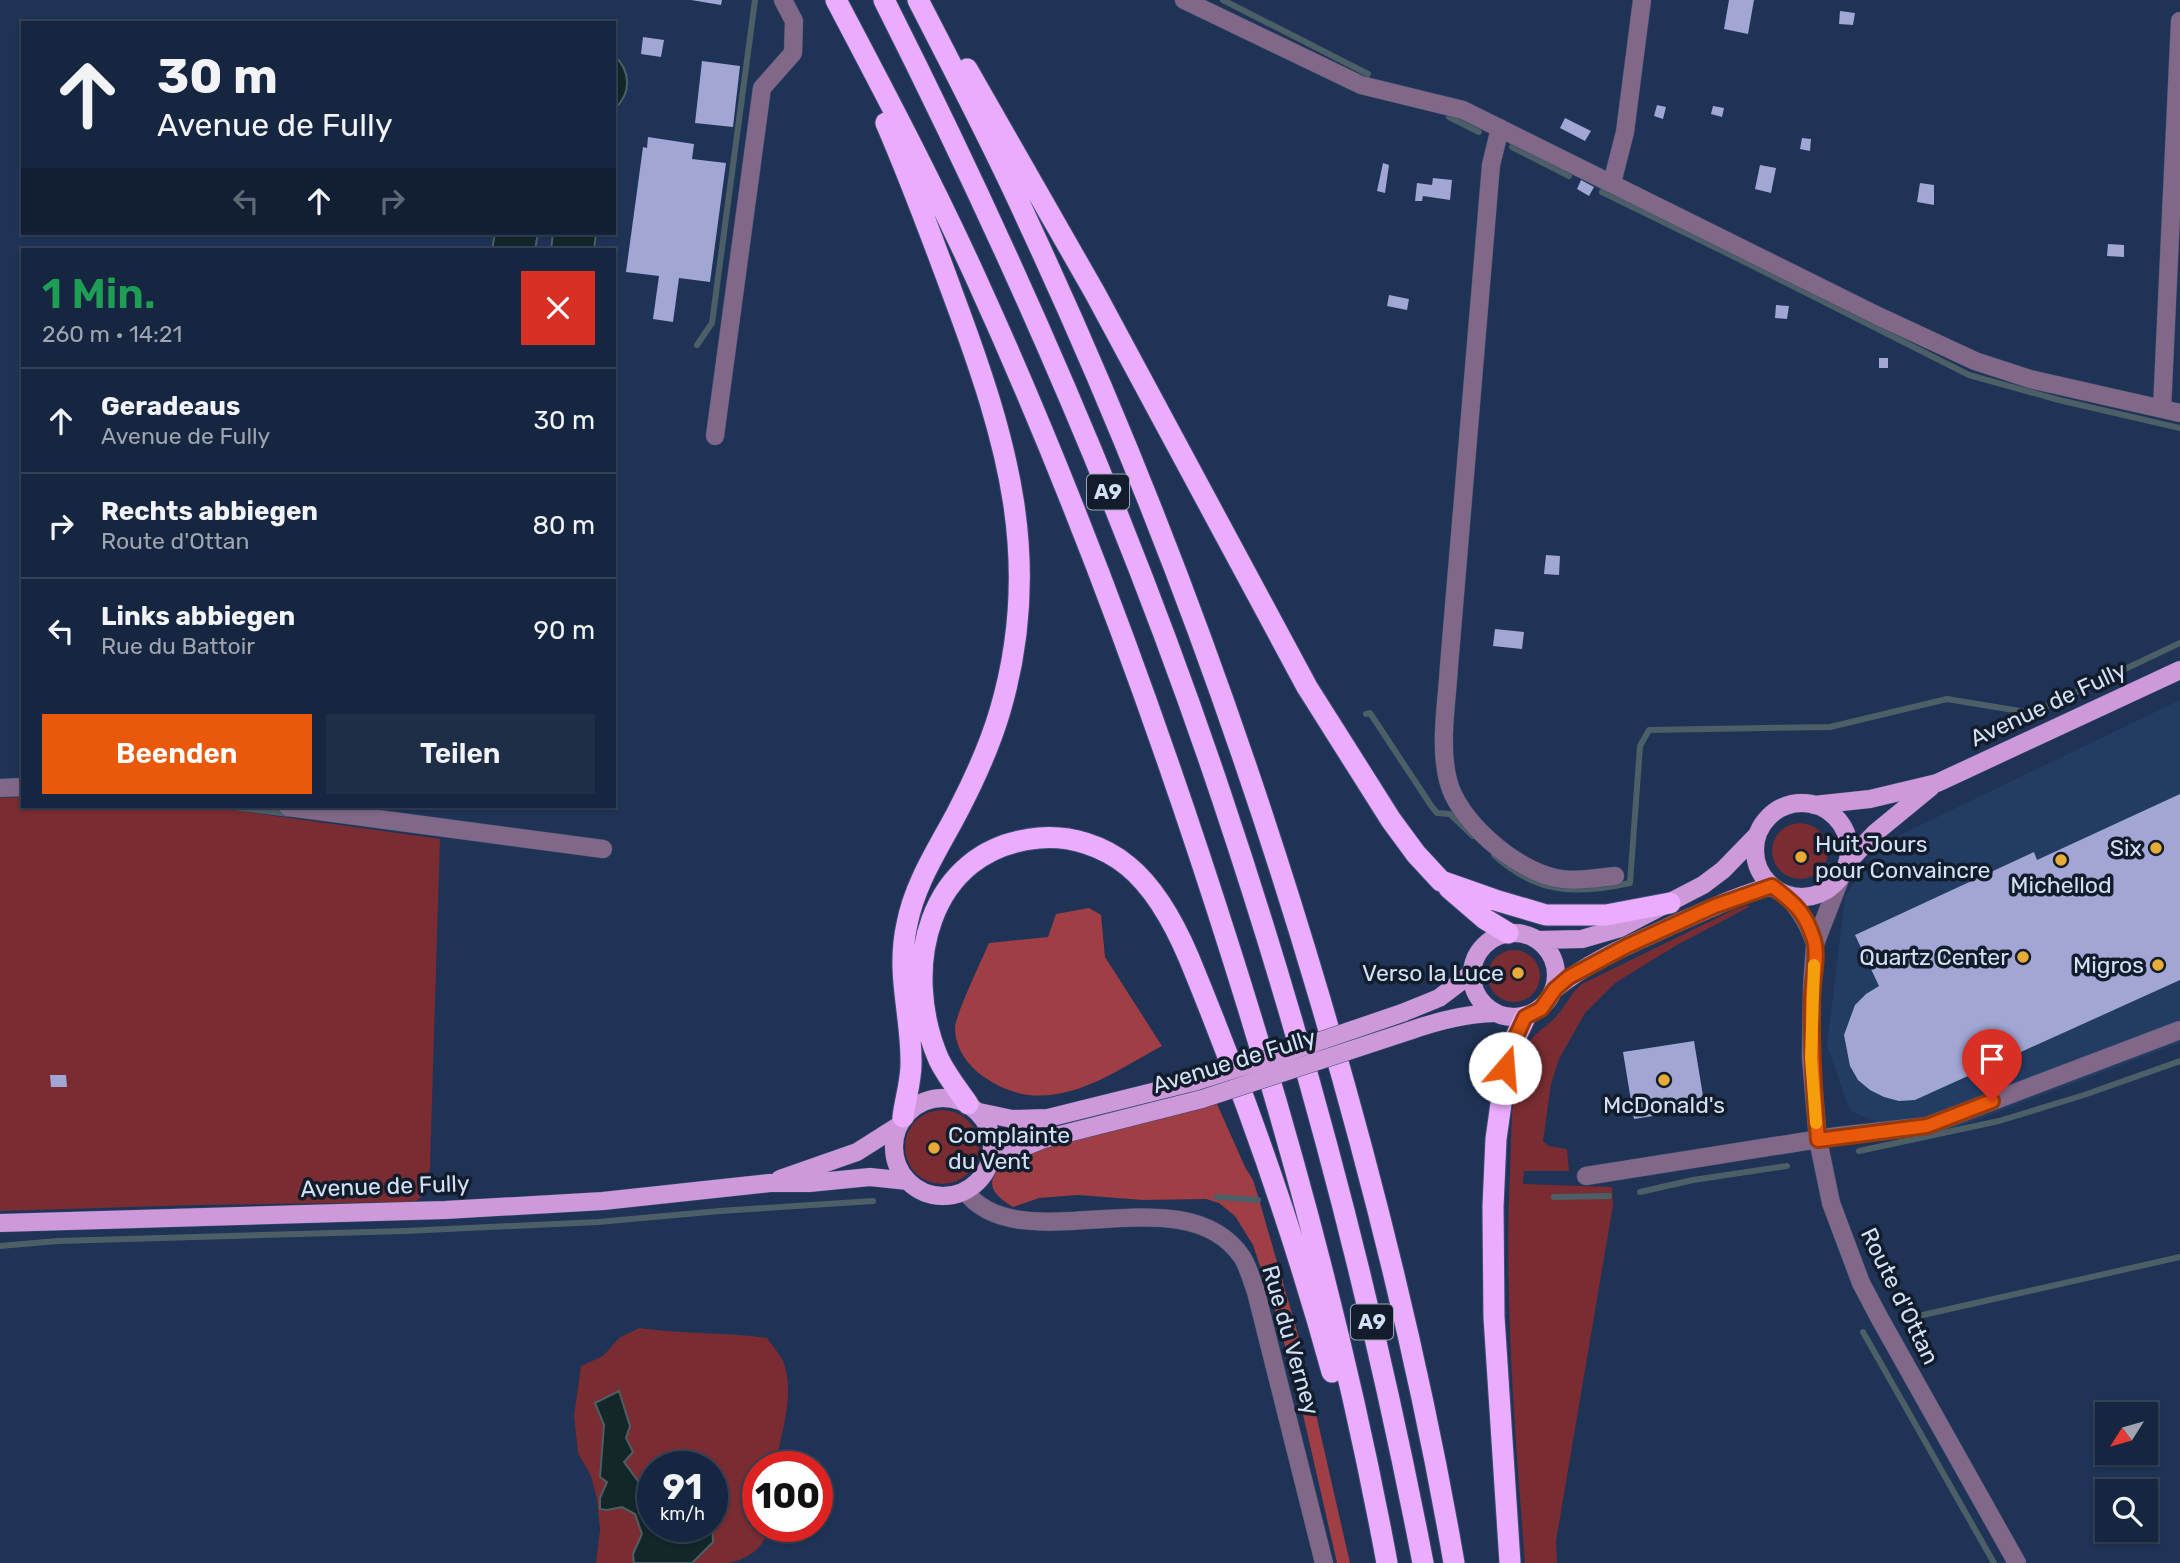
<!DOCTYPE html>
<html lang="de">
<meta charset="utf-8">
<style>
body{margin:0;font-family:Rubik,sans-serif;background:#1f2e47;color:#f1f3f6;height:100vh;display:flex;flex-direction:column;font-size:26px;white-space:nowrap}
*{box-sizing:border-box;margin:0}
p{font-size:23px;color:#9ea5b1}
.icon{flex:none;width:38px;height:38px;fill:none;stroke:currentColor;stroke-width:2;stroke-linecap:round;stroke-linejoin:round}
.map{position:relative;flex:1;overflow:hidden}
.sheet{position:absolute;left:21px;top:248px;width:595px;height:560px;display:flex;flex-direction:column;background:#162640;border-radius:0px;box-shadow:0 2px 5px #0004,0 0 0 2px #354359}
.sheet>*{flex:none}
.top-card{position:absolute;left:21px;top:21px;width:595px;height:214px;border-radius:0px;box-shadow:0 2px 5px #0004,0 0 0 2px #354359;background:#162640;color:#f1f3f6;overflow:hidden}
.needle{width:46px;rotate:233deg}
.fabs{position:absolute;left:2095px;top:1402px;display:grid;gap:14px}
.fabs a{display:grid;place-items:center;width:63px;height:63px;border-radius:0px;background:#162640;box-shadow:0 2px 5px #0004,0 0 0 2px #354359;font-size:35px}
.speed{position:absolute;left:637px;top:1451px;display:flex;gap:14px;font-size:35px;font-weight:700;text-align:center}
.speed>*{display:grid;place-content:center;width:91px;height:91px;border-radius:50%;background:#162640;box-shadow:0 2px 5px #0004,0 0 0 2px #354359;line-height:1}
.speed small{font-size:18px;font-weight:400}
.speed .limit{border:10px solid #d22;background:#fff;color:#111}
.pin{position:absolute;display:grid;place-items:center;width:60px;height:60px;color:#fff;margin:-72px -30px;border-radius:50% 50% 50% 0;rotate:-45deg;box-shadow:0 0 7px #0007}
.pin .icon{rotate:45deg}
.me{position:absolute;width:77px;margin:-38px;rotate:18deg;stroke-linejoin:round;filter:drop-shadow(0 0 5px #0008)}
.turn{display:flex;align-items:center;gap:24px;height:147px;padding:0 21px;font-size:32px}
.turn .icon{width:91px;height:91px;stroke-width:2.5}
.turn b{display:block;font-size:49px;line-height:60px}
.lanes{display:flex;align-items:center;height:66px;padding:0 21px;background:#0003;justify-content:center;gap:35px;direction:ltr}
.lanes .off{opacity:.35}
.round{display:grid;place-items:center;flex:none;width:74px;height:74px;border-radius:0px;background:#1f2e47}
.summary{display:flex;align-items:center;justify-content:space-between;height:119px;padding:0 21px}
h1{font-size:42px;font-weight:600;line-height:52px;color:#1e9e55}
.primary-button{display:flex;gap:14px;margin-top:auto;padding:14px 21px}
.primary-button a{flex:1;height:80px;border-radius:0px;background:#ea580c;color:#fff;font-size:28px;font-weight:600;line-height:80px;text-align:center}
.primary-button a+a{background:#1f2e47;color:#f1f3f6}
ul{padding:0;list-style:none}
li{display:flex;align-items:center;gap:21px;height:105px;padding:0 21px;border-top:2px solid #354359}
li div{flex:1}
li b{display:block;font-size:26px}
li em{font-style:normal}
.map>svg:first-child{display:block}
</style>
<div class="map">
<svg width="2180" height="1563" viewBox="0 0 2180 1563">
<rect width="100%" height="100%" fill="#1e3355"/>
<path fill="#233c64" d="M2180,700V1043L1924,1140L1850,1111L1827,1046L1845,896L1879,845Z"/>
<path fill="#792c31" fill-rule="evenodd" d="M23,797V807H212L440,839L430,1167C428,1182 429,1196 413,1202L197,1205L0,1211V798Z
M1772 851a28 28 0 1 1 56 0a28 28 0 1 1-56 0Z
M1748,905L1749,907L1677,945L1615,983L1585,1013L1559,1059L1551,1084L1543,1141L1549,1146L1567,1149L1569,1171H1524L1523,1184L1612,1187L1613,1205L1556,1541L1557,1563H1525C1515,1433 1504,1302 1510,1172C1512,1136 1510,1089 1522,1056C1531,1031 1546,1030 1559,1013C1567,1003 1572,992 1582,984L1733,910Z
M1488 976a26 26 0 1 1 52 0a26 26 0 1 1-52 0Z
M905 1147a37 37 0 1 1 74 0a37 37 0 1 1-74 0Z
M639,1328C682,1334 724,1332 767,1338C772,1345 779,1353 783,1361C796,1392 781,1435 775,1466H758V1526H769C765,1548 749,1558 729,1563H596L600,1530L597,1499L591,1476L578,1453L574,1416L581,1366L603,1356L619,1338ZM653,1466H712V1526H653Z"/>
<path fill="#9f3e44" d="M1089,908L1101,915L1105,957L1162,1046C1105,1077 1047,1121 984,1077C968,1066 955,1048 955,1028C955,1016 983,957 989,943L1048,937L1056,914Z
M1217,1104L1245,1167L1253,1180L1258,1196L1297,1331L1350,1563H1337L1302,1410L1277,1316L1253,1245L1235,1216L1219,1203L1206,1199L1143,1200L1078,1195L1039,1198L1013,1207C975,1185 995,1169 1023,1152Z"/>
<path fill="#132728" stroke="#4d5f66" stroke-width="2" d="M614,55C631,71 632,94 614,109Z
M495,233H538L535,250H492Z
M553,233H596L594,250H551Z
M619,1391L630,1426L626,1438L633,1452L624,1462L644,1489H653V1526H712L713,1542L692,1563H634L633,1554L642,1534L635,1514L622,1507L607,1510L600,1509V1498L607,1482L600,1477L604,1425L595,1403Z"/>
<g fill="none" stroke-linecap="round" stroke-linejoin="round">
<path stroke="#4d5f66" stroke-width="6" d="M1223,0L1368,74
M1449,117L1479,132
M1512,147L1569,176
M1602,192L1747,263L1969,375L2059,400L2180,428
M697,345L712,323L755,0
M1366,714L1370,713L1432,807L1437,813L1450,814L1473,836
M233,807L289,814
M1494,855C1537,894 1575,895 1630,883L1640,746L1649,730L1830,727L1947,699L2032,713L2180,643
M1859,1151L1999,1121L2084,1095L2180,1061
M1640,1192L1693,1180L1787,1166
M1217,1197L1258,1200
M1554,1197L1609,1196
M0,1246L58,1241L405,1231L598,1222L720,1211L873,1201
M1905,1319L2180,1257
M1863,1332L1994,1563"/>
</g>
<path fill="#a1a6d4" d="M691,0H722L721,5Z
M1729,0H1754L1748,34L1724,29Z
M1840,11L1855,13L1853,25L1839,24Z
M643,37L664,40L661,57L641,54Z
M702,61L740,66L733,127L695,123Z
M1657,105L1666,107L1663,119L1654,116Z
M1713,106L1724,108L1722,117L1711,114Z
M1565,118L1591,131L1585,141L1560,128Z
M648,137L694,144L692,159L726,163L710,282L679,278L673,322L653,319L659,276L626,272L643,147L647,148Z
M1802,138L1811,139L1810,151L1800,149Z
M1383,163L1389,165L1385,193L1377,191Z
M1760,165L1776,168L1771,193L1755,189Z
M1433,178L1452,180L1450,200L1423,196L1422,201H1415L1417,183L1432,185Z
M1581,180L1594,187L1589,196L1577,189Z
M1920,183L1934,185V205L1917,202Z
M2108,244L2124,245V257L2107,256Z
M1389,295L1409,299L1407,310L1387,306Z
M1776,305L1789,306L1787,319L1775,318Z
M1879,358H1888V368H1879Z
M1546,555L1560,556L1559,575L1544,574Z
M1495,629L1524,632L1522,649L1493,646Z
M2180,794V980L1915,1100L1899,1101L1884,1097L1870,1090L1858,1080L1850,1066L1844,1035L1855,1005L1866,994L1879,986L1855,935L2034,852L2037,860Z
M1694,1041L1705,1108L1634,1119L1623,1052Z
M50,1075H66L67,1087H51Z"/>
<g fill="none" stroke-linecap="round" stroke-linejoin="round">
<g stroke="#3b4f6f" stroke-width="19">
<path id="minor" d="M1184,0L1361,85L1463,110L1876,315L1975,361L2030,379L2180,413
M1500,128L1491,165L1449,666C1447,703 1439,744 1448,780C1457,820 1515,870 1556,878C1575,882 1596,878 1615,876
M1612,183L1625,132L1642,0
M2162,409L2180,21
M715,436L762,88L793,53L794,21L783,0
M0,788L23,787
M288,807L603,849
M1842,874L1815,944L1812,988L1811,1058L1818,1140L1831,1203L1861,1283L1880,1319L2017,1563
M1785,894C1800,910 1809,924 1815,944
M1586,1176L1838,1136L1927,1126L2180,1030
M965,1191C1020,1265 1183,1170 1242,1257C1248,1266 1252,1281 1256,1292L1324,1563"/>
</g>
<g stroke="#3b4f6f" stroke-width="19">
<path id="major" d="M1755 850a47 47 0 1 1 94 0a47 47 0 1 1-94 0Z
M1814,805L1870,799L1937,783L2180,670
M1847,863L1875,833L1931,787
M1472 975a42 42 0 1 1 84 0a42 42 0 1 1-84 0Z
M1538,940L1582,939L1620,928L1703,885L1723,870L1757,835
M1555,989C1590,960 1634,943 1675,924C1707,910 1738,895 1772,886
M1402,1013L1439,998L1472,973
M1409,1031C1437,1021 1464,1014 1494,1013
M894 1147a49 49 0 1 1 98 0a49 49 0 1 1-98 0Z
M979,1112L1012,1119L1048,1118L1197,1081
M989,1163L997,1158L1044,1139L1202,1099
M780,1179L857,1152L898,1126
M0,1223L445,1210L603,1201L770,1183H809L870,1177L908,1181"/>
</g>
<g stroke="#3b4f6f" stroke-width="23">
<path id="highway" d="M836,0C884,91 932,182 975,276C1076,497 1159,725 1232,956C1295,1155 1349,1358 1387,1563
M884,0C1014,258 1130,523 1222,798C1306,1048 1373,1304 1423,1563
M918,0C956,74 995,148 1029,224C1145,473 1241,732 1319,996C1374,1183 1421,1371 1454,1563
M967,69L1095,293L1307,687L1391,820L1416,854L1441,881L1495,900L1546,915H1606L1670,903
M886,123C911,181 933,240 955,300C1007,440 1044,562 1000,711C990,745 975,778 959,809C940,846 915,882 907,924C896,974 911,1012 911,1060C912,1079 905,1099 903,1117
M1449,888L1485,919L1508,933
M968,1104C958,1090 947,1076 939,1060C900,971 926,848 1039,838C1070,835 1104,846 1128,866C1156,889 1175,925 1189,958C1245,1094 1293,1230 1332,1372
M1510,1563L1494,1317L1493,1207L1496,1139L1508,1054L1525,1017"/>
</g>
<use href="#minor" stroke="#816788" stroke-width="18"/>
<use href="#major" stroke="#ce99db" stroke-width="18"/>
<use href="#highway" stroke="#ecacfd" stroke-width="21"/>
<g stroke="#3b4f6f" stroke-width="19" stroke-linecap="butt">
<path id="major-bridge" d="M1197,1081L1279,1055L1402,1013
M1202,1099L1409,1031"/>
</g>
<use href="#major-bridge" stroke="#ce99db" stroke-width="18"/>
</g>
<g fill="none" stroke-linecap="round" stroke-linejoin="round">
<g stroke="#983908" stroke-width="18">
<path id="route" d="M1505,1068L1508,1054L1525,1017L1541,1009L1555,989L1569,977L1627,946L1715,906L1772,886C1794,903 1805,911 1814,940C1819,957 1812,981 1812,999C1811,1046 1814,1093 1818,1140L1927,1126L1992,1101"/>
</g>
<use href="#route" stroke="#ea580c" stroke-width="12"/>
<path stroke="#f59e0b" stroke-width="12" d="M1814,965L1811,1058L1816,1123"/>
</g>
<g fill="#e8ab37" stroke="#121c2b" stroke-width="2.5">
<circle cx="2156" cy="848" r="7"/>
<circle cx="1801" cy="857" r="7"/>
<circle cx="2061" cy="860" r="7"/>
<circle cx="2023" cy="957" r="7"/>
<circle cx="2158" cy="965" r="7"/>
<circle cx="1518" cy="973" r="7"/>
<circle cx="1664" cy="1080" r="7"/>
<circle cx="934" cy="1148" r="7"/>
</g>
<g text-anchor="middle" stroke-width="7" stroke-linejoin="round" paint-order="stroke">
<g fill="#121c2b" stroke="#99a6b9" stroke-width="2">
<rect x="1087" y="474.5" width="42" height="35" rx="5"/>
<rect x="1351" y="1304.5" width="42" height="35" rx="5"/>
</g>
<g font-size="21" font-weight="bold" fill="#d3e1f6">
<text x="1108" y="499">A9</text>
<text x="1372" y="1329">A9</text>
</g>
<g font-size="23" fill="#d3e1f6" stroke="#121c2b">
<text transform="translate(2048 704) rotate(-25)" y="8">Avenue de Fully</text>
<text transform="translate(1234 1061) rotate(-17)" y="8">Avenue de Fully</text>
<text transform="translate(385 1186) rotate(-2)" y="8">Avenue de Fully</text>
<text transform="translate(1900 1296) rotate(64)" y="8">Route d'Ottan</text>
<text transform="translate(1291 1340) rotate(74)" y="8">Rue du Verney</text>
</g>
<g font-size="23" fill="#d3e1f6" stroke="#121c2b" text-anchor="end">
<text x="1815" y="852" text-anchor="start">Huit Jours<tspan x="1815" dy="26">pour Convaincre</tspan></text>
<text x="2142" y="856">Six</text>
<text x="2061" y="893" text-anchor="middle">Michellod</text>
<text x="2009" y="965">Quartz Center</text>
<text x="2144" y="973">Migros</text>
<text x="1504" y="981">Verso la Luce</text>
<text x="1664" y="1113" text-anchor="middle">McDonald's</text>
<text x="948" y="1143" text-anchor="start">Complainte<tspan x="948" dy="26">du Vent</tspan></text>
</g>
</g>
</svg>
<div class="fabs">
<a><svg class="needle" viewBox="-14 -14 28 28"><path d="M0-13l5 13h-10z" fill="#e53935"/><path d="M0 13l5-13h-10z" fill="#9ea5b1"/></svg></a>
<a><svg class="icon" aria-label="search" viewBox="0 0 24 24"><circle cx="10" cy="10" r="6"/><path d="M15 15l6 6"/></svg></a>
</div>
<div class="speed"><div>91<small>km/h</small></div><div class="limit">100</div></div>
<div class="pin" style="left:1992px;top:1101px;background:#d93025"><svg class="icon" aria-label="arrive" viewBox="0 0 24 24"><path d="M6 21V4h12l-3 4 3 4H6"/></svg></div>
<svg class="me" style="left:1505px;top:1068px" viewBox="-20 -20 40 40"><circle r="19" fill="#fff"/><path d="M0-13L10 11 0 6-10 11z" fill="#ea580c"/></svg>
<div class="top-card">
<div class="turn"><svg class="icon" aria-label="ahead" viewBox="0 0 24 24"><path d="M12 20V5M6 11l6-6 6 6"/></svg><div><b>30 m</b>Avenue de Fully</div></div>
<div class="lanes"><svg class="icon off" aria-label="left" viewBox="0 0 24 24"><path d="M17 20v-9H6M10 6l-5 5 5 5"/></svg><svg class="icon" aria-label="ahead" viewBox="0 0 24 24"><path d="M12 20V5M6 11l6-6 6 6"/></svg><svg class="icon off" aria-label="right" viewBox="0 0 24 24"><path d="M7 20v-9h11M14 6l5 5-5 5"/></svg></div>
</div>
<section class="sheet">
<div class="summary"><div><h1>1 Min.</h1><p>260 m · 14:21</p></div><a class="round" style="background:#d93025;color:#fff"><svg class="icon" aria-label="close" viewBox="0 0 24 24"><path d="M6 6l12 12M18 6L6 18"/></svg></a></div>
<ul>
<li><svg class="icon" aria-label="ahead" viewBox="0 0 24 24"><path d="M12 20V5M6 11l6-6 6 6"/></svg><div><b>Geradeaus</b><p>Avenue de Fully</p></div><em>30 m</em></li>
<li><svg class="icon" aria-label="right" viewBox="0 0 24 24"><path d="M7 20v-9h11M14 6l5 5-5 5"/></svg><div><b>Rechts abbiegen</b><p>Route d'Ottan</p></div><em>80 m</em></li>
<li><svg class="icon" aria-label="left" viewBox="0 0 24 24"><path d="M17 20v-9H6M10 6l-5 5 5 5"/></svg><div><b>Links abbiegen</b><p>Rue du Battoir</p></div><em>90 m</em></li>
</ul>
<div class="primary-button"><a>Beenden</a><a>Teilen</a></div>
</section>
</div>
